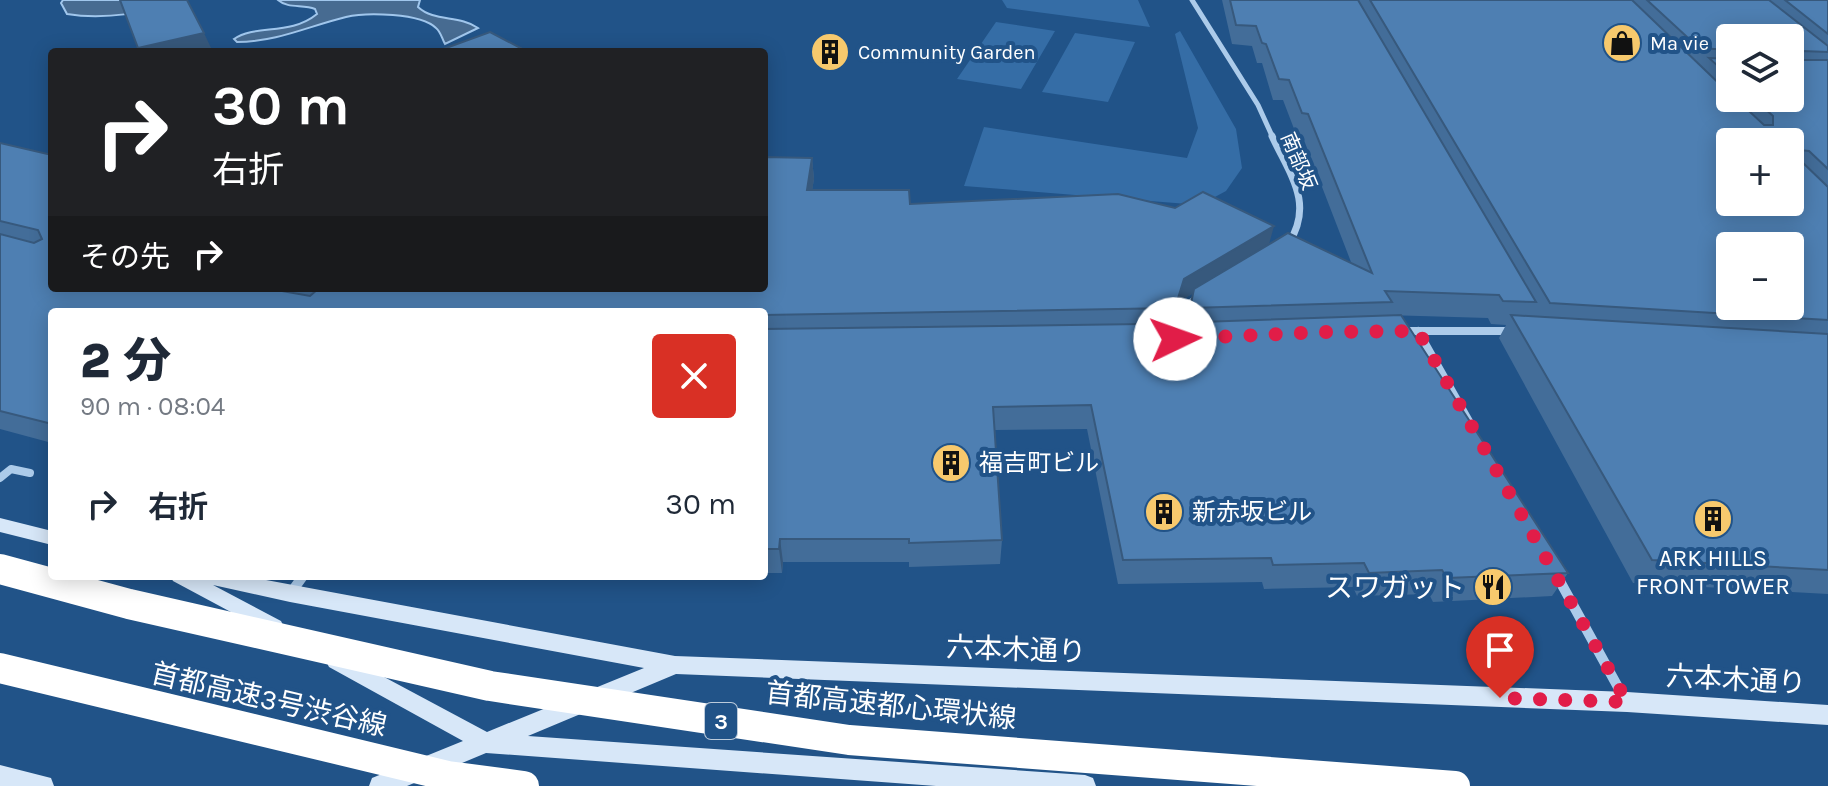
<!DOCTYPE html>
<html lang="ja">
<meta charset="utf-8">
<style>
body{margin:0;font-family:Karla,"Noto Sans JP",sans-serif;background:#f2f2f3;color:#1f2937;height:100vh;display:flex;flex-direction:column;font-size:30px;white-space:nowrap}
*{box-sizing:border-box;margin:0}
p{font-size:26px;color:#747a83}
.icon{flex:none;width:44px;height:44px;fill:none;stroke:currentColor;stroke-width:2;stroke-linecap:round;stroke-linejoin:round}
.map{position:relative;flex:1;overflow:hidden}
.sheet{position:absolute;left:48px;top:308px;width:720px;height:272px;display:flex;flex-direction:column;background:#fff;border-radius:8px;box-shadow:0 4px 20px #0003}
.sheet>*{flex:none}
.guide{position:absolute;left:48px;top:48px;width:720px;height:244px;border-radius:8px;box-shadow:0 4px 20px #0003;background:#202124;color:#fff;overflow:hidden}
.controls{position:absolute;left:1716px;top:24px;display:grid;gap:16px}
.controls a{display:grid;place-items:center;width:88px;height:88px;border-radius:8px;background:#fff;box-shadow:0 4px 20px #0003;font-size:40px}
.pin{position:absolute;display:grid;place-items:center;width:68px;height:68px;color:#fff;margin:-82px -34px;border-radius:50% 50% 50% 0;rotate:-45deg;box-shadow:0 0 8px #0007}
.pin .icon{rotate:45deg}
.me{position:absolute;width:88px;margin:-44px;rotate:87deg;stroke-linejoin:round;filter:drop-shadow(0 0 6px #0008)}
.turn{display:flex;align-items:center;gap:28px;height:168px;padding:0 32px;font-size:36px}
.turn .icon{width:104px;height:104px;stroke-width:2.5}
.turn b{display:block;font-size:56px;line-height:68px}
.then{display:flex;align-items:center;height:76px;padding:0 32px;background:#0003;gap:16px;font-size:30px}
.round{display:grid;place-items:center;flex:none;width:84px;height:84px;border-radius:8px;background:#f2f2f3}
.overview{display:flex;align-items:center;justify-content:space-between;height:136px;padding:0 32px}
h1{font-size:48px;font-weight:800;line-height:60px}
ul{padding:0;list-style:none}
li{display:flex;align-items:center;gap:24px;height:120px;padding:0 32px}
li div{flex:1}
li b{display:block;font-size:30px}
li em{font-style:normal}
.map>svg:first-child{display:block}
</style>
<div class="map">
<svg width="1828" height="786" viewBox="0 0 1828 786">
<rect width="100%" height="100%" fill="#215388"/>
<path fill="#356da6" d="M1002,0H1138L1150,27L1007,8Z
M996,22L1055,31L1021,89L957,79Z
M1180,31L1236,129L1242,168L1226,191L1200,205L964,186L984,127L1187,158L1198,128L1175,34Z
M1075,33L1135,42L1108,102L1042,92Z"/>
<path fill="#476b91" stroke="#a0c6ec" stroke-width="2" d="M63,0H186C151,13 103,20 67,14L61,3Z
M278,0H420L418,7C434,22 459,15 478,28L445,44C442,39 441,32 436,28C421,13 366,12 346,17C309,26 277,42 237,42L234,39C256,24 290,36 317,14L315,9C303,4 288,9 278,0Z"/>
<g fill="none" stroke-linecap="round" stroke-linejoin="round">
<path stroke="#accbea" stroke-width="5" d="M1192,0L1258,105L1273,138"/>
<path stroke="#accbea" stroke-width="7" d="M1272,136C1290,175 1314,203 1289,243
M1182,309L1198,297"/>
<path stroke="#accbea" stroke-width="8" d="M1177,331L1183,307
M1401,331H1512
M1418,331L1470,423
M0,478L11,469L30,473"/>
<path stroke="#accbea" stroke-width="10" d="M1556,574L1624,698
M290,594L303,576"/>
<path fill="#d7e7f8" fill-rule="evenodd" d="M0,518L52,531V545L0,532Z
M170,576H244L675,656L1627,692L1828,705V725L1627,712L676,674L528,736L1085,775L1093,778L1096,786H936L486,753L407,786H369L372,778L463,741L329,667L326,661L329,655L336,652L343,655L487,732L644,668L290,602L213,585L281,621L284,627L281,633L274,635L173,581Z
M0,765L51,778L54,786H0Z"/>
<path stroke="#fff" stroke-width="30" d="M0,569L129,604L490,686L849,740L1455,786
M0,668L448,776L524,786"/>
</g>
<path fill="#436d99" fill-rule="evenodd" d="M1222,0H1828V594L1633,583L1499,338L1506,325L1491,324L1488,318L1386,315V316L1568,573L1552,596L1433,602L1429,594L1357,596L1353,587L1264,589L1262,582L1118,584L1087,429L995,430L1002,540L1000,564L909,567V562H783L782,573H764V312H52V443L0,429V143L52,155V288H764L812,158L814,179L812,190L910,204L1269,244L1351,262L1302,135L1296,134L1283,100H1273L1262,63H1257L1252,46L1232,44ZM1730,38H1790V98H1730ZM1193,293L1186,322L1172,323L1179,302Z"/>
<path fill="#37597d" d="M204,33L213,52H140L138,48Z
M812,158L814,179L809,212L807,190Z
M1274,226L1268,248L1179,302L1170,332L1184,279Z
M780,539L783,562L782,573L779,549Z"/>
<path fill="#4e7fb2" stroke="#37597d" stroke-width="2" fill-rule="evenodd" d="M120,0H187L204,33L138,48Z
M1230,0H1358L1536,302L1503,301L1499,295L1385,291L1392,302L1190,308L1194,289L1288,233L1372,273L1308,114L1302,113L1289,80L1279,79L1266,44L1262,43L1256,26L1236,25Z
M1370,0H1632L1730,94V98H1735L1764,125H1773V116L1753,98H1790V38H1730V50L1699,48L1647,0H1769L1828,46V52L1802,51L1798,55L1799,60H1828V169L1809,151L1800,150V160L1828,187V320L1550,303ZM1730,142H1790V202H1730ZM1730,246H1790V306H1730Z
M1785,0H1828V34Z
M490,32L528,52H435Z
M1709,58L1730,59V77Z
M0,143L52,155V288H265L310,296L318,289V288H764V157L812,158L807,190H909L910,204L1118,194L1175,208L1203,192L1274,226L1184,279L1175,308L764,315V312H52V424L0,411V234L34,243L42,239L38,230L0,221Z
M1401,315L1568,573L1447,578L1442,570L1369,573L1364,563L1273,565L1271,558L1123,560L1091,405L993,407L1002,540L909,543V539H780L779,549H764V329L1143,324Z
M1511,315L1828,334V570L1652,560Z"/>
<g fill="none" stroke-linecap="round" stroke-linejoin="round">
<path stroke="#e11d48" stroke-width="14" stroke-dasharray="0 25.2" d="M1175,339L1322,332L1418,331L1627,702L1500,698"/>
</g>
<defs>
<g id="shop-disc" transform="scale(2)"><circle r="9.5" fill="#f7c96d" stroke="#215388"/><path d="M-5-2.5h2.3a2.7 3.5 0 0 1 5.4 0H5L5.5 6h-11ZM-1.5-2.5h3a1.5 2.3 0 0 0-3 0Z" fill="#111"/></g>
<g id="building-disc" transform="scale(2)"><circle r="9.5" fill="#f7c96d" stroke="#215388"/><path d="M-4-6H4V6H1V3H-1V6H-4ZM-2.5-4.3h1.7v1.8h-1.7ZM.8-4.3h1.7v1.8H.8ZM-2.5-1h1.7V.8h-1.7ZM.8-1h1.7V.8H.8Z" fill="#111"/></g>
<g id="restaurant-disc" transform="scale(2)"><circle r="9.5" fill="#f7c96d" stroke="#215388"/><path d="M-5-6h1v4h1v-4h1v4h1v-4h1v5L-1.5 .5V6h-2V.5L-5-1ZM5-6V6H3V1.5H1.5Q1.5-4 5-6Z" fill="#111"/></g>
</defs>
<g fill-rule="evenodd">
<use href="#shop-disc" x="1622" y="43"/>
<use href="#building-disc" x="830" y="52"/>
<use href="#building-disc" x="951" y="463"/>
<use href="#building-disc" x="1164" y="512"/>
<use href="#building-disc" x="1713" y="519"/>
<use href="#restaurant-disc" x="1493" y="587"/>
</g>
<g text-anchor="middle" stroke-width="8" stroke-linejoin="round" paint-order="stroke">
<g font-size="20" fill="#fff" stroke="#215388" text-anchor="start">
<text x="1650" y="50">Ma vie</text>
<text x="858" y="59">Community Garden</text>
</g>
<g font-size="20" fill="#fff" stroke="#215388">
<text transform="translate(1299 161) rotate(67)" y="7">南部坂</text>
</g>
<rect fill="#215388" stroke="#bccbdb" stroke-width="2" x="705" y="703" width="32" height="36" rx="6"/>
<g font-size="22" font-weight="bold" fill="#fff">
<text x="721" y="729">3</text>
</g>
<g font-size="24" fill="#fff" stroke="#215388" text-anchor="start">
<text x="979" y="471">福吉町ビル</text>
<text x="1192" y="520">新赤坂ビル</text>
<text x="1713" y="566" text-anchor="middle">ARK HILLS<tspan x="1713" dy="28">FRONT TOWER</tspan></text>
</g>
<g font-size="28" fill="#fff" stroke="#215388" text-anchor="end">
<text x="1465" y="597">スワガット</text>
</g>
<g font-size="28" fill="#fff" stroke="#215388">
<text transform="translate(1016 649) rotate(2)" y="10">六本木通り</text>
<text transform="translate(1736 679) rotate(3)" y="10">六本木通り</text>
<text transform="translate(269 699) rotate(13)" y="10">首都高速3号渋谷線</text>
<text transform="translate(891 705) rotate(6)" y="10">首都高速都心環状線</text>
</g>
</g>
</svg>
<div class="controls">
<a><svg class="icon" aria-label="layers" viewBox="0 0 24 24"><path d="M12 4l9 5-9 5-9-5zM3 14l9 5 9-5"/></svg></a>
<a>+</a>
<a>−</a>
</div>
<div class="pin" style="left:1500px;top:698px;background:#d93025"><svg class="icon" aria-label="arrive" viewBox="0 0 24 24"><path d="M6 21V4h12l-3 4 3 4H6"/></svg></div>
<svg class="me" style="left:1175px;top:339px" viewBox="-20 -20 40 40"><circle r="19" fill="#fff"/><path d="M0-13L10 11 0 6-10 11z" fill="#e11d48"/></svg>
<div class="guide">
<div class="turn"><svg class="icon" aria-label="right" viewBox="0 0 24 24"><path d="M7 20v-9h11M14 6l5 5-5 5"/></svg><div><b>30 m</b>右折</div></div>
<div class="then">その先<svg class="icon" aria-label="right" viewBox="0 0 24 24"><path d="M7 20v-9h11M14 6l5 5-5 5"/></svg></div>
</div>
<section class="sheet">
<div class="overview"><div><h1>2 分</h1><p>90 m · 08:04</p></div><a class="round" style="background:#d93025;color:#fff"><svg class="icon" aria-label="close" viewBox="0 0 24 24"><path d="M6 6l12 12M18 6L6 18"/></svg></a></div>
<ul>
<li><svg class="icon" aria-label="right" viewBox="0 0 24 24"><path d="M7 20v-9h11M14 6l5 5-5 5"/></svg><div><b>右折</b></div><em>30 m</em></li>
</ul>
</section>
</div>
